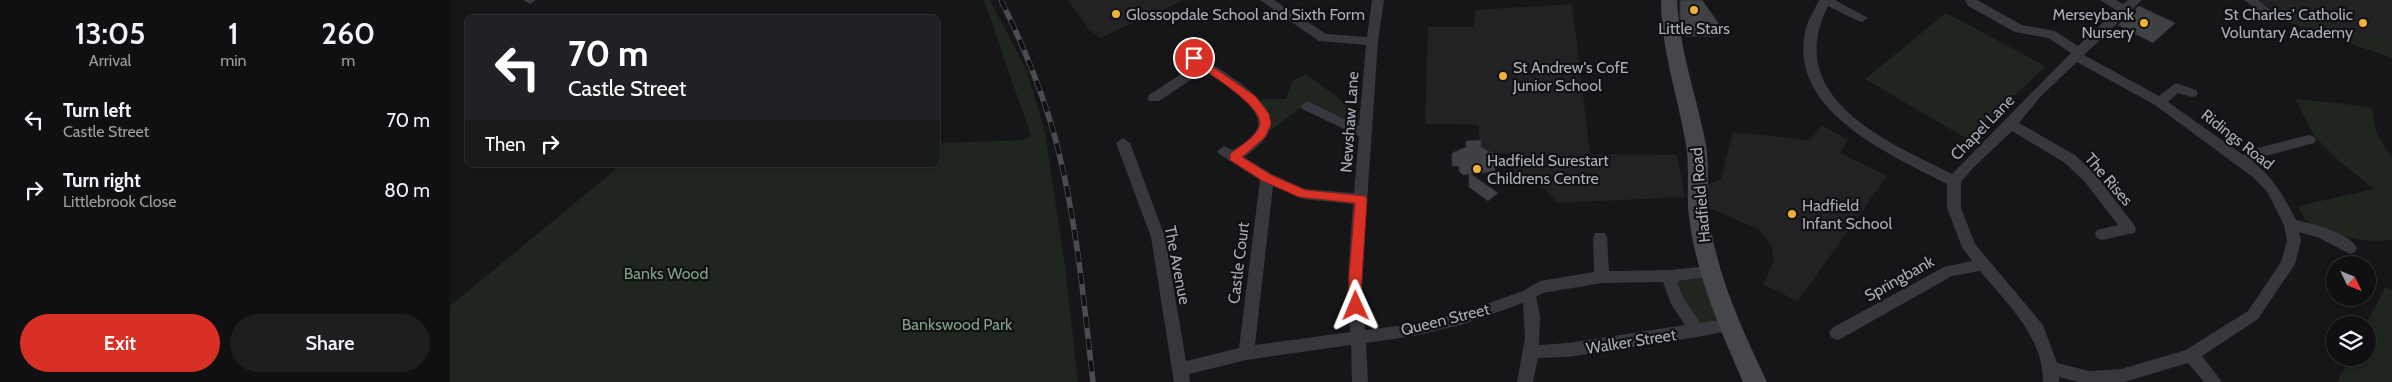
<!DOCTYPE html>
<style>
body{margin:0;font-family:Cabin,sans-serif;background:#1e1e20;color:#f1f3f6;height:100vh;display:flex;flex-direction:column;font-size:19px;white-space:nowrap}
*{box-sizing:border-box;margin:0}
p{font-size:16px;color:#9c9d9f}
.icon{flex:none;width:28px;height:28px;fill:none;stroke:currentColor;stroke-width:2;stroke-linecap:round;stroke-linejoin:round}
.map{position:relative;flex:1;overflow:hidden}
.panel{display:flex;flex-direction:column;background:#101012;width:450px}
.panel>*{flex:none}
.hud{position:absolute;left:15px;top:15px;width:475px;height:152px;border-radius:8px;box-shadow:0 2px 8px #0003,0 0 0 1px #303032;background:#202124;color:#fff;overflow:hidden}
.needle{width:32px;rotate:133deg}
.controls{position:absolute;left:1876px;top:256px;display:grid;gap:10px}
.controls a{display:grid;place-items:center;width:50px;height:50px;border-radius:50%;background:#101012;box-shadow:0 2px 8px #0003,0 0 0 1px #303032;font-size:25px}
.pin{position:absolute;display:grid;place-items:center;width:42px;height:42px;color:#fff;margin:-21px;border:2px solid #fff;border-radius:50%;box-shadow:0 1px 5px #0007}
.me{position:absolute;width:55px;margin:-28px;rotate:359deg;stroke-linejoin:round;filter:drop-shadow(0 0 4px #0008)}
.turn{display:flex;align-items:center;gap:18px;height:105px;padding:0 20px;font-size:22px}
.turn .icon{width:65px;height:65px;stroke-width:2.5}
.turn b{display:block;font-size:35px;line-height:42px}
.then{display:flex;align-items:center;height:48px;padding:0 20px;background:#0003;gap:10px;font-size:19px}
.eta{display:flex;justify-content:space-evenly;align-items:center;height:85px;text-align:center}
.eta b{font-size:30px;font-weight:600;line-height:35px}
.button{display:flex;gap:10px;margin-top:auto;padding:10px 20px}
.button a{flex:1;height:58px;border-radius:30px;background:#d93025;color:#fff;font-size:20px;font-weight:600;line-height:58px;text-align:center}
.button a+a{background:#1e1e20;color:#f1f3f6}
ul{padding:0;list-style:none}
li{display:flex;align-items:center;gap:15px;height:70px;padding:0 20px}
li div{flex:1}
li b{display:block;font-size:19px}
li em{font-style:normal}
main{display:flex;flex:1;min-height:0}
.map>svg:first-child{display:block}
</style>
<main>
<section class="panel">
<div class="eta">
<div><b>13:05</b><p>Arrival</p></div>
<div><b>1</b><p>min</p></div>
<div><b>260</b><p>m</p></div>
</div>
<ul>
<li><svg class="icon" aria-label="left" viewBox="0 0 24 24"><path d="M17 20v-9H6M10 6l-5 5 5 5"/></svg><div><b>Turn left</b><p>Castle Street</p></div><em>70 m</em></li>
<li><svg class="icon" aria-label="right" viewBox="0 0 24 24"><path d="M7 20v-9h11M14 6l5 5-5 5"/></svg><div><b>Turn right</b><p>Littlebrook Close</p></div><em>80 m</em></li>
</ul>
<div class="button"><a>Exit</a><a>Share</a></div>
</section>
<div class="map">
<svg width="1942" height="382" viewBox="0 0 1942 382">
<rect width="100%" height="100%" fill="#161618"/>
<path fill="#222225" d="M618,0H734L650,38L638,28Z
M1808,0H1942V39L1915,35L1832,4L1825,11Z
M1122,4L1140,154L1227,155L1235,197L1107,203L1095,189L1067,178L1064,174V153L1030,155L1029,125L975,124L978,27H1024L1025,10Z
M1371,125L1398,140L1390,153L1437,176L1348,301L1313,285L1324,260L1321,245L1308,229L1257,207L1254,186L1271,179L1283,132L1359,140L1369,130Z"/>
<path fill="#1e261f" d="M534,0H540L577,71L595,132L615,267L628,382H0V306L171,165H488V143L572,140L581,136Z
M1832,4L1846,5L1853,12L1915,35L1942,39V58L1838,22L1825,11Z
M1496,13L1595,66L1519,140L1415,79Z
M856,74L910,114L908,125L859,101L816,134L819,119L810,99H836L842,81Z
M1845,99C1871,102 1896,103 1922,108L1927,134L1942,158V240C1914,243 1884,237 1859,222C1854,219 1851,211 1848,206L1924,189L1889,161L1865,137Z
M1257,275L1274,322L1249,327L1223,280Z
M1935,287L1942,290V382H1887L1900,358H1918L1916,325Z"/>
<path fill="#404145" stroke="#303034" d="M1230,0H1252L1269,24L1270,36H1235L1230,18Z
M1689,6L1725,23L1703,43L1668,25Z
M1031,140V147L1045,155V172L1021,174L1048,193L1038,201L1019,187V174L1013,175L1009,171V166H1002V153L1016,147V141Z"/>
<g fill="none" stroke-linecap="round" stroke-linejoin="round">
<path fill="#37383d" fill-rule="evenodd" d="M73,0H86L80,4Z
M810,0H824L876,34L917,37L922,0H934L928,41L912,276L915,330L964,324L1014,312L1073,291L1090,281L1144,272L1143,237L1145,233H1155L1157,237L1159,271L1219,270L1259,266L1264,268L1266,272L1264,276L1227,281C1231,298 1242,309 1250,323L1279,319L1284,320L1287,325L1284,330L1247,337L1118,357L1088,358L1083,382H1067L1075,338L1073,303L1014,324L964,336L916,343L918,382H902L901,345L796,360L739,374L740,382H724L701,237L666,143L673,138L680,143L715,237L736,361L789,348L810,180L769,154L767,151L774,146L783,150C791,145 803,138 807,129C817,109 768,80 754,71L709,101H699L698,98L699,95L745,65L738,58L740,55H748C767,68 825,99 821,125C819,139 804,150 794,157L822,174L855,189L904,193L909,136L852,109L851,106L857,101L862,103L909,126L916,45L869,41ZM823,186L853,199L903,204L898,276L900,332L805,345ZM1213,282L1221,304L1235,325L1118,343L1089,345L1090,316L1086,297L1093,293L1152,283Z
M1369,0H1385L1418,18L1412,22L1408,21L1378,6C1332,98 1436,141 1502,174L1621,53L1598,38L1565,32L1518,6L1515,0H1527L1572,25L1605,31L1628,46L1666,10L1650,0H1666L1673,4L1678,0H1692L1634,55L1709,96L1726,83L1746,90L1748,93L1746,96L1742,97L1728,93L1718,102L1793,155L1808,148L1859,135L1864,137L1866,140L1864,143L1812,157L1803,162C1824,178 1834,197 1846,220C1861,223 1900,233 1907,248L1905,252L1900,254L1867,237L1849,232L1851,241L1845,264L1808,319L1752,356L1772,382H1754L1738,363L1674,382H1628L1609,377V382H1593C1593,336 1558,305 1530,271L1502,276L1392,338L1387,340L1382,338L1379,333L1382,328L1494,267L1522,261L1512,247L1497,208V184C1439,154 1335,110 1356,28C1359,18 1365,9 1369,0ZM1627,62L1705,105L1804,178L1818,193L1834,225L1837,241L1831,262L1798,311L1736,350L1671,369L1639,371L1607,363L1593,325L1525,244L1511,208V182L1523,168L1562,131L1615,163L1635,182L1668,225L1647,230L1645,234L1647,238L1652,240L1684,233L1686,229L1684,225L1645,174L1625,155L1569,123L1591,96Z
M1794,0H1808L1825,13L1819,17L1815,16Z"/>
<path fill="#45474d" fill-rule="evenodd" d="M1211,0H1227C1229,50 1247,96 1256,145C1260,169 1256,193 1259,217C1267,276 1292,329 1317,382H1293C1270,329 1246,275 1239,217C1236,193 1240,169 1236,145C1228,96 1211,50 1211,0Z"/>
<g stroke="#4a4c52" stroke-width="5.5">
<path id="rail" d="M551,0C574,47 594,95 607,145C627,223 634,303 643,382"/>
</g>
<use href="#rail" stroke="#111113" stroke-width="4" stroke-dasharray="11" stroke-linecap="butt"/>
</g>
<path fill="#d93025" stroke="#8d1f18" d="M744,54L805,96L819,114L821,124L815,137L792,157L821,175L855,190L915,196L917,199L910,310H901L899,306V276L905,203L849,197L813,181L780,160V154C789,147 808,136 810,124C812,105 755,71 740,60L739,58Z"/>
<g fill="#f2b134" stroke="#111113" stroke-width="2">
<circle cx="1244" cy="10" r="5"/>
<circle cx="666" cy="14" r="5"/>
<circle cx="1694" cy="23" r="5"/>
<circle cx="1913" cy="23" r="5"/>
<circle cx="1053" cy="76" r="5"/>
<circle cx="1027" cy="169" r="5"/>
<circle cx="1342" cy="214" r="5"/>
</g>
<g text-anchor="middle" stroke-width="4.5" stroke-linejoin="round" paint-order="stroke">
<g font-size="16" fill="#a8adb8" stroke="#111113" text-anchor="start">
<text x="676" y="20">Glossopdale School and Sixth Form</text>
<text x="1684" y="20" text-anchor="end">Merseybank<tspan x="1684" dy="18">Nursery</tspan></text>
<text x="1903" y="20" text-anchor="end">St Charles' Catholic<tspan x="1903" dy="18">Voluntary Academy</tspan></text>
<text x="1244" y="34" text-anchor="middle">Little Stars</text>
<text x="1063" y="73">St Andrew's CofE<tspan x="1063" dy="18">Junior School</tspan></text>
<text x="1037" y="166">Hadfield Surestart<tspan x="1037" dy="18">Childrens Centre</tspan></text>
<text x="1352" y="211">Hadfield<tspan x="1352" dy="18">Infant School</tspan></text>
</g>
<g font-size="16" fill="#a8adb8" stroke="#111113">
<text transform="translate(899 122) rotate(-86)" y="6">Newshaw Lane</text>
<text transform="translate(1532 127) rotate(-46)" y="6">Chapel Lane</text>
<text transform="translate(1788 139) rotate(38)" y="6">Ridings Road</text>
<text transform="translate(1659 179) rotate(49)" y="6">The Rises</text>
<text transform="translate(1250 195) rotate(-95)" y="6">Hadfield Road</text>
<text transform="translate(788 263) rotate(-83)" y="6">Castle Court</text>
<text transform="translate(728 265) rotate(79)" y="6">The Avenue</text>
<text transform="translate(1449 278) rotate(-29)" y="6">Springbank</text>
<text transform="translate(995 319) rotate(-14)" y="6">Queen Street</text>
<text transform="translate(1181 341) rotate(-9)" y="6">Walker Street</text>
</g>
<g font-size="16" fill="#7fa381" stroke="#111113">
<text x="216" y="279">Banks Wood</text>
<text x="507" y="330">Bankswood Park</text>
</g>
</g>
</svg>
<div class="controls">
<a><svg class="needle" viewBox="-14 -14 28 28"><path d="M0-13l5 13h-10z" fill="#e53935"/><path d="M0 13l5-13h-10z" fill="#9c9d9f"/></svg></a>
<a><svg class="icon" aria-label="layers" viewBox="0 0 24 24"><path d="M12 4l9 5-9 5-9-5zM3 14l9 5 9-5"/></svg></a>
</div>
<div class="pin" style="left:744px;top:58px;background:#d93025"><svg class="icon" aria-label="arrive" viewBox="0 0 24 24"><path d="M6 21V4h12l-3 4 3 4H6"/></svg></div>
<svg class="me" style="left:906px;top:306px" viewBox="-20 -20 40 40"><path d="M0-17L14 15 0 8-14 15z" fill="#d93025" stroke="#fff" stroke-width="4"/></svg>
<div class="hud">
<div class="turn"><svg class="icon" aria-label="left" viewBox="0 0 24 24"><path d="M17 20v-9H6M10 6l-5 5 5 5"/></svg><div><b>70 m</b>Castle Street</div></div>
<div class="then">Then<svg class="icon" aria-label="right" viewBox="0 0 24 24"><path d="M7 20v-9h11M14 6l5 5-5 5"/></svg></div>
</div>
</div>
</main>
